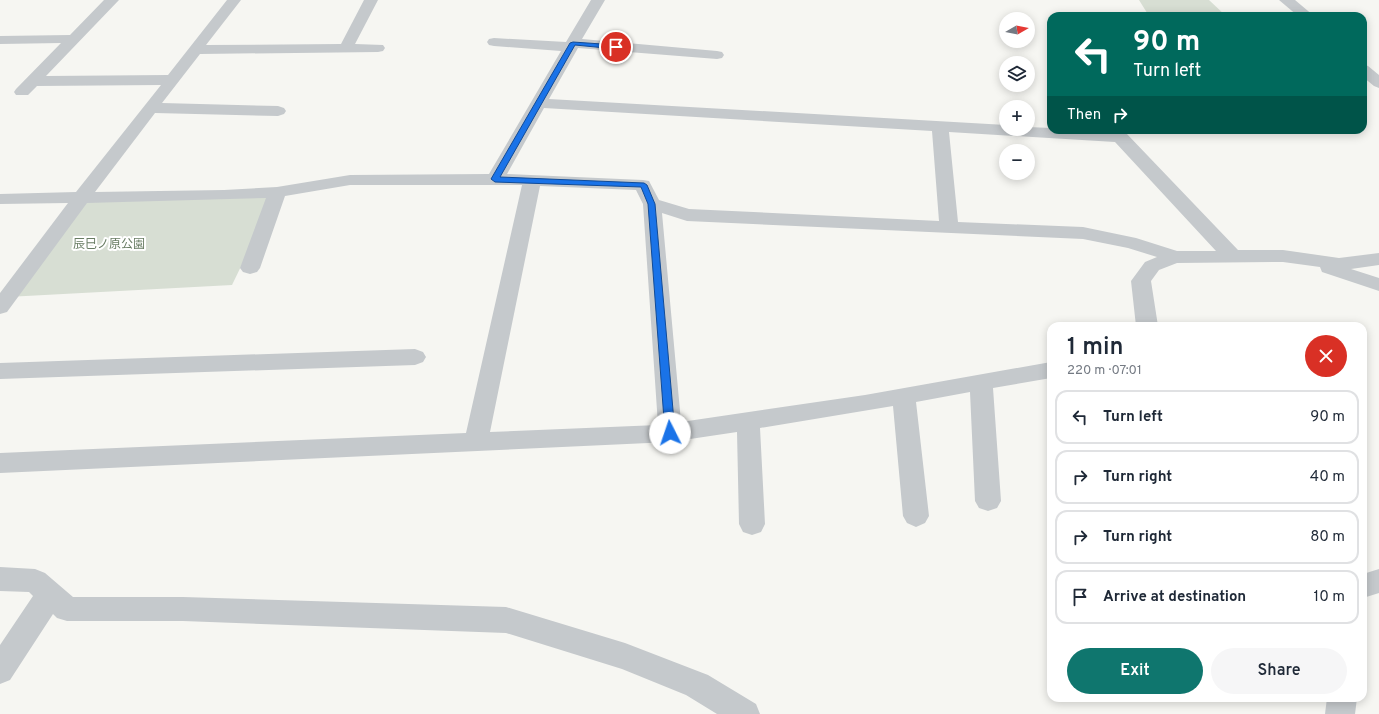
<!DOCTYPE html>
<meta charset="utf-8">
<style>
body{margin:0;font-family:Overpass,"Noto Sans JP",sans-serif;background:#f6f6f7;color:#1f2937;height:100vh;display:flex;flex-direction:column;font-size:15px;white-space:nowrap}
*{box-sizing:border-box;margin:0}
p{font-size:13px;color:#747a83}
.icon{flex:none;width:22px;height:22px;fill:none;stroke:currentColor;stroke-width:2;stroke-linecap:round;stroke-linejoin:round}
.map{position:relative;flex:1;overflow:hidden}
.details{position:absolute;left:1047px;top:322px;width:320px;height:380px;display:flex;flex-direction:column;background:#fff;border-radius:12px;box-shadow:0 2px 10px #0003}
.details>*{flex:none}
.banner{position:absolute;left:1047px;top:12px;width:320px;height:122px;border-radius:12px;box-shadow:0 2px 10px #0003;background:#00695c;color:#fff;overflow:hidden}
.needle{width:26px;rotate:81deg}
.tools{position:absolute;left:999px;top:12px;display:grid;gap:8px}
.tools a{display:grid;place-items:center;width:36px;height:36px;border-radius:50%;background:#fff;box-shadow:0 2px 10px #0003;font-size:20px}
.pin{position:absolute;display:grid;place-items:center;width:34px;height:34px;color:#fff;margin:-17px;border:2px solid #fff;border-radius:50%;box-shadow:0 1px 4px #0007}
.me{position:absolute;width:44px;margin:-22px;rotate:356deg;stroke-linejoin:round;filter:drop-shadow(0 0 3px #0008)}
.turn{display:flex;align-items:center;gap:14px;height:84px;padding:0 20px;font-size:18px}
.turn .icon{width:52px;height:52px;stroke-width:2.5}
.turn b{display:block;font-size:28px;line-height:34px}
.then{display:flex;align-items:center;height:38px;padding:0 20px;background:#0003;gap:8px;font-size:15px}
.round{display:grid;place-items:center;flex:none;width:42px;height:42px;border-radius:21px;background:#f6f6f7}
.headline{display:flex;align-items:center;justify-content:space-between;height:68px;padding:0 20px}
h1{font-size:24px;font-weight:600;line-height:30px}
.button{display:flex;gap:8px;margin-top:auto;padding:8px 20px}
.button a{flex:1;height:46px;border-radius:24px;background:#0f766e;color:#fff;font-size:16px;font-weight:600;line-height:46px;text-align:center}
.button a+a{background:#f6f6f7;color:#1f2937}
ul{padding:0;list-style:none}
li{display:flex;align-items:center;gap:12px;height:54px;margin:0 8px 6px;padding:0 12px;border:2px solid #e0e1e3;border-radius:12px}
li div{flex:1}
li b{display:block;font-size:15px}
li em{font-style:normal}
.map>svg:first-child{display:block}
</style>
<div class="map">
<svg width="1379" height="714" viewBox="0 0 1379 714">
<rect width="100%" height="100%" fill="#f6f6f2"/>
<path fill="#d7ded3" d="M1139,0H1209L1226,16H1149Z
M277,192L232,285L7,297L82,197Z"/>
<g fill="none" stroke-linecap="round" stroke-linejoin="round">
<path fill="#c5c9cc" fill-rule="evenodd" d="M104,0H119L46,76L168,75L227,0H241L206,45L341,44L364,0H378L355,44L383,45L385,48L383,51L378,52L200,54L162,103L278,106L284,108L286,111L284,114L278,116L155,113L95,192L224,190L277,187L350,175L489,174L561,51L494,46L489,45L487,42L489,39L494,38L566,42L591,0H605L582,39L717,51L722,52L724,55L722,58L717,59L578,48L549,99L1006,125V129H1028V127L1051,128V130L1120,132L1126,133L1238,250H1283L1339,258L1379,253V265L1351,269L1379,278V291L1322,272L1320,267L1283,262L1177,263L1159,270L1151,281L1158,326H1136L1131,281L1145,262L1157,257L1128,248L1083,239L687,221L662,213L681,422L865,395L1051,362V378L993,388L1001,501L997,508L988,511L979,508L975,501L970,392L916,402L929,516L925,523L916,527L907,523L903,516L893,406L760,428L765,524L761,532L752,535L743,532L739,524L737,432L670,442L0,473V453L466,433L522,185H350L285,196L260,268L257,272L250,274L243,272L240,268L266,198L87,203L7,312L0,314V293L68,203L0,204V194L76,192L161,85L37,86L28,95H16L14,92L16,89L61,43L0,44V36L70,35ZM544,108L932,131L939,221L689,209L659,200L649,181L643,180L507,174ZM949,132L1115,142L1216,251H1177L1136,238L1083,227L958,222ZM540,186L636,190L643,204L658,425L490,432Z
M1279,0H1295L1314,16H1298Z
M1363,64L1368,66L1379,75V88L1374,86L1363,77Z
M415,349L423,352L426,357L423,362L415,365L0,379V363Z
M0,567L35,569L45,573L73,597H183L506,607L625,643L708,675L756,704L760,714H717L686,695L622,669L506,633L183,621H67L57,618L53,614L10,680L0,684V645L33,596L29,592L0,591Z
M1379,569V593L1363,598V574Z
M1327,698H1357L1355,714H1325Z"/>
</g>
<path fill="#1a73e8" stroke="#114b97" d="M573,42L616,45L619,47L616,49L575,45L500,177L644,183L647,185L655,204L675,433L670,437L665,433L648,204L641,187L495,182L491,179L570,43Z"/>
<g text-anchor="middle" stroke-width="4" stroke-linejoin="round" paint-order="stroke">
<g font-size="12" fill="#687c63" stroke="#fff">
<text x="109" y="248">辰巳ノ原公園</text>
</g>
</g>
</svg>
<div class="tools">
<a><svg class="needle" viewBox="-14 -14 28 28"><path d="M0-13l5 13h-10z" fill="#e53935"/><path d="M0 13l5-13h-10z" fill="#747a83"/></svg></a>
<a><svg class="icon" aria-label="layers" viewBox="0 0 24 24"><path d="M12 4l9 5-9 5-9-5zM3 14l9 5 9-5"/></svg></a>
<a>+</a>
<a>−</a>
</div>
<div class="pin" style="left:616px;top:47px;background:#d93025"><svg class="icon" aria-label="arrive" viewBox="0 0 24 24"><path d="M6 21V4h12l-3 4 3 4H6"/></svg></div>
<svg class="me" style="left:670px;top:433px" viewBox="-20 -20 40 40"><circle r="19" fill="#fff"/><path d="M0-13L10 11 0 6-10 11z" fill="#1a73e8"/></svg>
<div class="banner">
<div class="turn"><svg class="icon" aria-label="left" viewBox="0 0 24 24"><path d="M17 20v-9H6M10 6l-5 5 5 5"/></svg><div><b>90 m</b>Turn left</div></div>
<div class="then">Then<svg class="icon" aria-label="right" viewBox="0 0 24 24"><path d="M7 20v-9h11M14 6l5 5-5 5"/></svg></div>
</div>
<section class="details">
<div class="headline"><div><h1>1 min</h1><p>220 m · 07:01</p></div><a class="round" style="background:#d93025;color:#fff"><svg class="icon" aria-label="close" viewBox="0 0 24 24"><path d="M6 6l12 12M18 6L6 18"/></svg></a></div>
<ul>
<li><svg class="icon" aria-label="left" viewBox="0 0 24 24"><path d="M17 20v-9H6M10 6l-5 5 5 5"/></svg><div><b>Turn left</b></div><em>90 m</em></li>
<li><svg class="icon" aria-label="right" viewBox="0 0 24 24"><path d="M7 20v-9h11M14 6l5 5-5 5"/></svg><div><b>Turn right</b></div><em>40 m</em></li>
<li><svg class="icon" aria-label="right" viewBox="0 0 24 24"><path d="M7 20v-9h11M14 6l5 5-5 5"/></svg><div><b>Turn right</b></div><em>80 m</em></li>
<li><svg class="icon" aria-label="arrive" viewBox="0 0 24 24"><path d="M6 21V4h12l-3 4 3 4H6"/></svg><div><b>Arrive at destination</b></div><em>10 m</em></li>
</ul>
<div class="button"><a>Exit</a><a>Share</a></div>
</section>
</div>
